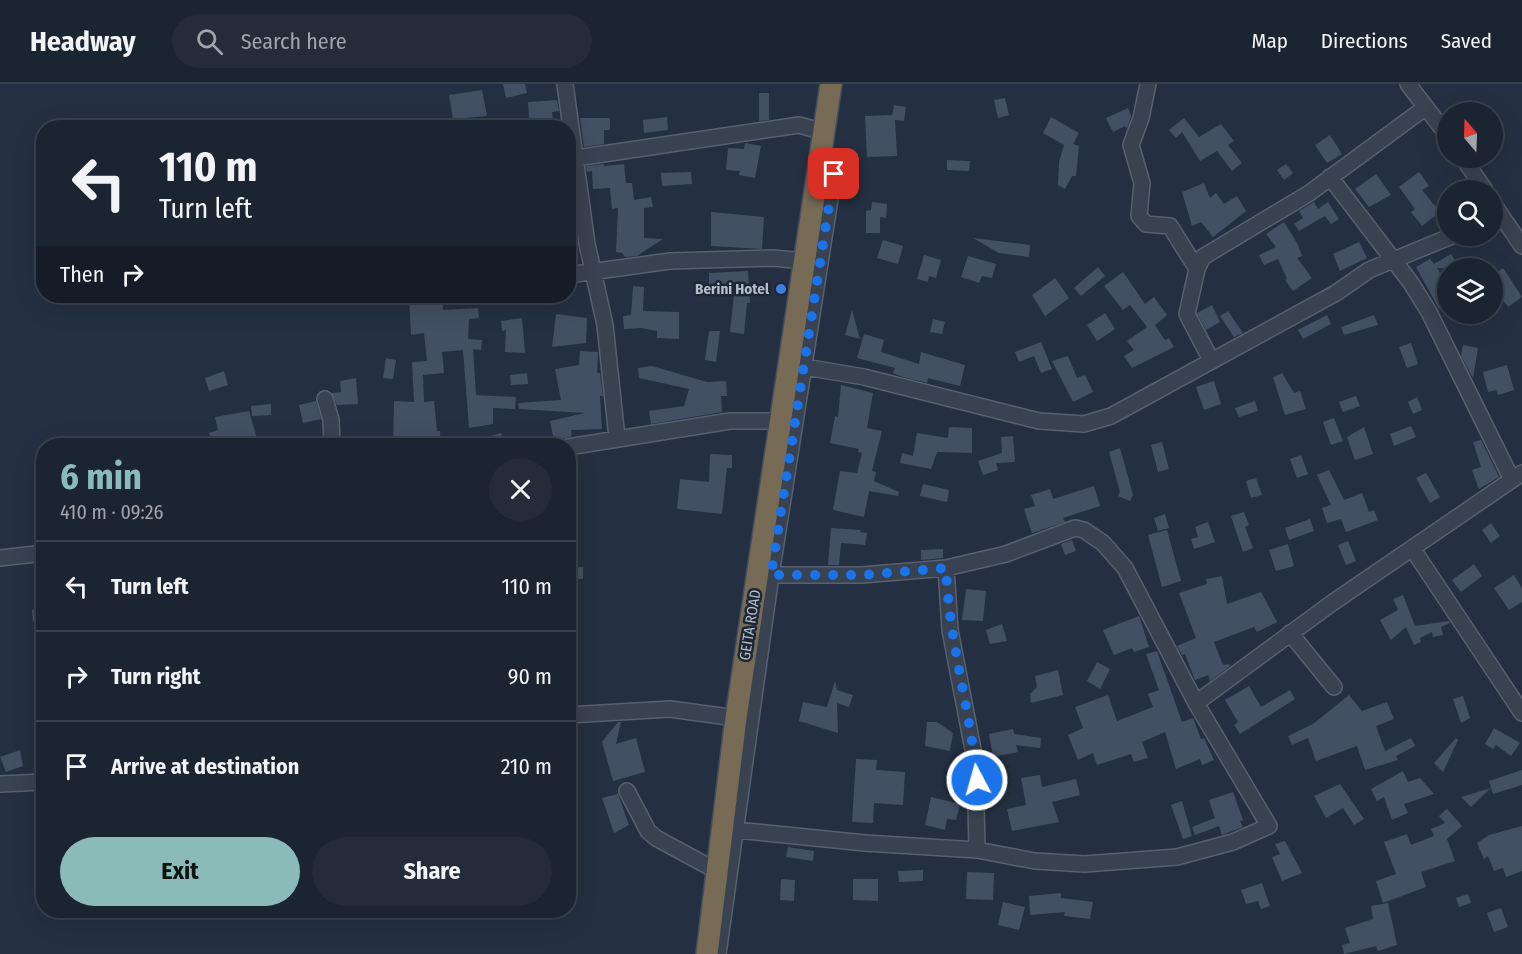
<!DOCTYPE html>
<meta charset="utf-8">
<style>
body{margin:0;font-family:"Fira Sans Condensed",sans-serif;background:#242c39;color:#f1f3f6;height:100vh;display:flex;flex-direction:column;font-size:22px;white-space:nowrap}
*{box-sizing:border-box;margin:0}
p{font-size:20px;color:#a0a4ab}
.icon{flex:none;width:33px;height:33px;fill:none;stroke:currentColor;stroke-width:2;stroke-linecap:round;stroke-linejoin:round}
.map{position:relative;flex:1;overflow:hidden}
.sheet{position:absolute;left:36px;top:354px;width:540px;height:480px;display:flex;flex-direction:column;background:#1b2431;border-radius:24px;box-shadow:0 6px 24px #0002,0 0 0 2px #39414d}
.sheet>*{flex:none}
.top-card{position:absolute;left:36px;top:36px;width:540px;height:183px;border-radius:24px;box-shadow:0 6px 24px #0002,0 0 0 2px #39414d;background:#1b2431;color:#f1f3f6;overflow:hidden}
.needle{width:39px;rotate:341deg}
.tools{position:absolute;left:1437px;top:18px;display:grid;gap:12px}
.tools a{display:grid;place-items:center;width:66px;height:66px;border-radius:50%;background:#1b2431;box-shadow:0 6px 24px #0002,0 0 0 2px #39414d;font-size:30px}
.pin{position:absolute;display:grid;place-items:center;width:51px;height:51px;color:#fff;margin:-26px;border-radius:12px;box-shadow:0 3px 9px #0006}
.me{position:absolute;width:66px;margin:-33px;rotate:354deg;stroke-linejoin:round;filter:drop-shadow(0 0 4px #0008)}
.turn{display:flex;align-items:center;gap:21px;height:126px;padding:0 24px;font-size:27px}
.turn .icon{width:78px;height:78px;stroke-width:2.5}
.turn b{display:block;font-size:42px;line-height:51px}
.then{display:flex;align-items:center;height:57px;padding:0 24px;background:#0003;gap:12px;font-size:22px}
.round{display:grid;place-items:center;flex:none;width:63px;height:63px;border-radius:32px;background:#242c39}
.summary{display:flex;align-items:center;justify-content:space-between;height:102px;padding:0 24px}
h1{font-size:36px;font-weight:700;line-height:45px;color:#8bbbb9}
.action{display:flex;gap:12px;margin-top:auto;padding:12px 24px}
.action a{flex:1;height:69px;border-radius:36px;background:#8bbbb9;color:#111;font-size:24px;font-weight:700;line-height:69px;text-align:center}
.action a+a{background:#242c39;color:#f1f3f6}
ul{padding:0;list-style:none}
li{display:flex;align-items:center;gap:18px;height:90px;padding:0 24px;border-top:2px solid #39414d}
li div{flex:1}
li b{display:block;font-size:22px}
li em{font-style:normal}
header{display:flex;align-items:center;gap:36px;box-sizing:border-box;height:84px;padding:0 30px;background:#1b2431;border-bottom:2px solid #39414d}
header strong{font-size:28px}
nav{display:flex;gap:33px;margin-inline-start:auto;font-size:21px}
.search{width:420px;height:54px;background:#242c39;display:flex;align-items:center;gap:15px;box-sizing:border-box;padding:0 21px;border-radius:33px;color:#a0a4ab;font-size:22px}
.map>svg:first-child{display:block}
</style>
<header>
<strong>Headway</strong>
<div class="search"><svg class="icon" aria-label="search" viewBox="0 0 24 24"><circle cx="10" cy="10" r="6"/><path d="M15 15l6 6"/></svg>Search here</div>
<nav><a>Map</a><a>Directions</a><a>Saved</a></nav>
</header>
<div class="map">
<svg width="1522" height="870" viewBox="0 0 1522 870">
<rect width="100%" height="100%" fill="#243041"/>
<path fill="#435063" d="M503,0H525L527,9L506,14Z
M482,6L487,32L453,35L449,11Z
M759,9H769V36L759,37Z
M1005,14L1009,31L998,34L994,16Z
M557,16L559,27L552,28L554,44H538L536,35L529,36L528,18Z
M894,21L906,23L904,37L895,36L897,72L867,73L865,32L892,31Z
M1128,24L1131,32L1127,45L1125,42L1113,48L1106,34Z
M667,33L668,46L644,49L643,36Z
M1051,33L1079,49L1073,60L1079,62L1076,92H1072L1065,105L1058,101L1059,78L1064,61L1043,49Z
M580,34H610V46H604V60L584,63Z
M1184,34L1199,53L1221,40L1234,57L1228,61L1242,79L1232,87L1217,67L1200,77L1182,48L1176,54L1169,46Z
M1330,51L1342,70L1327,79L1315,61Z
M745,59L761,62L755,94L739,91L740,87L726,86L728,64L744,65Z
M947,76L970,77L969,87L947,86Z
M604,80V82L624,80L626,99H632L634,116L651,113L653,123L644,124V154L663,155L637,172L625,173L622,169L616,168L618,124L612,125L610,104L593,105L592,87L587,88L586,82Z
M1286,80L1293,89L1284,96L1277,86Z
M691,88L692,100L662,102L661,89Z
M1419,88L1429,102L1422,106L1440,128L1422,142L1411,128L1415,125L1399,103Z
M1376,90L1391,111L1369,123L1355,105Z
M568,97L574,137L568,138Z
M1204,99L1210,114L1216,109L1224,120L1237,112L1246,127L1213,153L1201,138L1192,142L1182,108Z
M872,118L887,120L886,134L880,133V149H866V127L871,126Z
M1314,118L1318,125L1328,118L1339,135L1331,140L1325,132L1299,147L1294,140L1303,134L1299,127Z
M711,128L764,133L762,165L711,162Z
M1284,138L1297,159L1302,172L1297,174L1312,194L1293,207L1285,196L1287,195L1278,175L1264,181L1259,171L1276,163L1266,150Z
M973,154L1030,161L1029,173L999,169Z
M883,156L903,162L898,180L877,174Z
M1359,158L1367,174L1340,187L1333,170Z
M1451,170L1460,184H1437L1448,201V222L1439,225L1416,183L1430,175L1434,180Z
M924,171L941,176L936,194L929,192L928,198L917,195Z
M968,172L996,180L992,194L982,192L979,199L961,193Z
M1098,183L1105,192L1081,212L1074,204Z
M1503,184L1522,213L1508,223L1492,203V193Z
M748,187L750,219H747L744,250L730,248L734,210L709,209V189Z
M1123,188L1145,220L1154,213L1167,231L1155,241L1165,256L1169,254L1174,263L1132,284L1124,272L1134,266L1127,257L1147,243L1130,221L1123,226L1104,202Z
M1055,194L1069,214L1045,232L1032,211Z
M633,202L644,203L643,227L679,228V255L657,254V247L641,244L624,245L623,232L631,231Z
M409,212H442L443,226L478,224L479,234L469,235L468,255L482,256L481,266L473,265L476,311L516,313L515,325L493,324V340L469,344L463,266L442,268L444,289L423,291L424,318L434,317L437,347H440L441,362H393L394,317L414,318L412,278L427,277L424,249L411,251Z
M1212,221L1220,238L1206,246L1197,229Z
M852,226L860,255L845,251Z
M1228,227L1243,249L1234,253L1220,232Z
M1105,229L1115,245L1097,257L1087,241Z
M556,230L587,234L586,259L552,263Z
M1327,231L1331,240L1303,255L1298,246Z
M1374,231L1378,241L1344,251L1341,243Z
M522,234L525,269L505,268L506,246L502,247L501,237Z
M933,235L945,238L942,250L930,248Z
M709,247H720L716,278L705,276Z
M864,250L884,256L881,268L919,280L921,268L965,281L960,302L928,294L927,299L903,293L893,289L895,284L857,274Z
M1041,258L1052,285L1041,289L1034,272L1019,278L1015,268Z
M1411,259L1418,280L1407,284L1399,263Z
M1463,261L1478,264L1473,294L1461,272Z
M580,267L598,268L597,289H600L603,312H600L602,345L571,346L572,352L562,355L559,361L555,362L550,337L585,329L519,325L518,319L561,316L555,285L579,281Z
M1068,272L1077,294L1085,291L1093,308L1073,318L1052,277Z
M386,274L396,276L393,295L383,294Z
M1507,281L1514,306L1498,311L1496,306L1488,308L1483,288Z
M652,282L707,298L726,297L727,312H721L722,328L651,340L649,327L684,322L689,305L639,294L638,284Z
M224,287L228,301L209,307L205,294Z
M527,289L528,300L511,301L510,291Z
M1282,289L1294,309L1300,307L1306,325L1285,331L1273,293Z
M356,294L358,320L337,321L332,309L341,308L340,297Z
M1214,297L1221,320L1204,326L1196,303Z
M841,301L873,309L867,344L882,347L872,387L876,388L874,397L899,408L898,412L869,407L864,433L833,426L840,387L857,389L862,369L858,368L859,365L830,359L835,332L838,333Z
M1356,312L1360,322L1343,328L1339,318Z
M1417,313L1422,326L1413,330L1408,318Z
M316,317L321,335L303,339L299,321Z
M1255,317L1258,327L1239,333L1235,324Z
M271,320V331L252,332L251,322Z
M249,327L259,362H213L209,349L218,346L215,333Z
M1334,334L1343,357L1331,361L1323,338Z
M1411,342L1416,353L1394,362L1390,350Z
M949,343L972,344V369L937,368L931,385L900,379L902,369L913,372L917,349L948,354Z
M1364,343L1373,370L1355,376L1347,353Z
M501,349L505,360L488,362L487,353Z
M1013,352L1015,378L996,379L998,386L983,391L978,377L1002,369L1001,353Z
M1481,356L1499,393L1479,405L1472,386L1481,383L1473,358Z
M1162,358L1169,385L1158,388L1151,361Z
M1120,364L1133,411L1130,417L1118,412L1120,408L1109,368Z
M710,370L732,371V384H727L722,430L677,425L680,395L709,398Z
M1301,371L1308,390L1297,394L1290,375Z
M1329,386L1344,416L1362,409L1369,428L1374,426L1378,436L1346,448L1341,435L1327,439L1322,424L1331,421L1317,391Z
M1426,389L1440,413L1430,419L1416,394Z
M1256,394L1262,411L1251,414L1246,397Z
M923,400L949,406L947,418L920,412Z
M1094,402L1100,422L1063,434L1065,438L1032,449L1024,425L1035,422L1031,411L1050,405L1053,415Z
M1244,428L1249,441L1245,443L1253,464L1243,468L1231,432Z
M1165,430L1169,444L1158,447L1154,434Z
M1310,435L1314,447L1289,456L1285,444Z
M1208,438L1215,458L1194,465L1191,455L1198,453L1195,443Z
M1491,439L1500,452L1491,459L1482,446Z
M831,444L861,446L860,448L867,449L865,461L841,459L839,481H828Z
M1167,446L1181,497L1162,503L1148,451Z
M1072,456L1076,467L1065,471L1061,460Z
M1348,457L1356,477L1346,481L1338,461Z
M1288,460L1294,482L1276,487L1269,466Z
M943,465V474L921,476V466Z
M1474,480L1482,492L1461,508L1452,496Z
M583,483V495H568V484Z
M1514,491L1522,504V518L1509,526L1494,504Z
M1222,492L1227,520L1261,508L1277,538L1257,548L1254,543L1214,558L1223,581L1229,580L1230,582L1210,597L1208,591L1195,596L1185,570L1182,571L1177,562L1196,554L1179,509L1207,500L1206,495Z
M966,505L986,507L983,537L962,536Z
M1403,511L1415,542L1449,537L1450,539L1441,543L1443,551L1433,553L1432,548L1420,554L1421,558L1414,561L1406,543L1391,556L1380,536L1398,526L1393,515Z
M44,525V537H33L32,526Z
M1139,532L1149,563L1134,568L1132,564L1114,571L1103,546Z
M1002,540L1007,557L990,560L986,546Z
M1157,567L1182,638L1193,634L1201,655L1204,654L1214,676L1202,681L1200,675L1176,685L1165,648L1142,658L1148,674L1134,678L1131,670L1097,681L1093,669L1078,676L1068,651L1083,644L1075,623L1108,611L1117,637L1153,623L1148,610L1159,606L1146,570Z
M1097,578L1110,585L1100,605L1087,597Z
M1058,586L1063,611L1031,619L1030,610L1037,603L1035,592Z
M835,597L837,606L853,611L849,623L837,619L838,649L799,637L803,618L827,623Z
M1249,602L1261,623L1290,606L1295,615L1240,650L1234,641L1238,638L1225,616Z
M1349,611L1362,627L1387,618L1394,635L1376,642L1385,667L1411,654L1415,662L1396,672L1398,676L1365,686L1357,662L1316,677L1308,654L1292,661L1288,652L1313,640Z
M1463,612L1470,634L1461,639L1453,615Z
M618,638H621L616,660L636,654L645,688L613,697L602,658Z
M927,638H937L953,649L950,667L925,662Z
M1494,644L1520,659L1511,672L1496,661L1493,665L1485,660Z
M1013,645L1014,650L1041,654L1040,664L1016,661L1018,668L993,673L989,650Z
M1456,654L1458,656L1443,688L1434,679Z
M20,666L23,682L6,688L0,673Z
M856,675L877,676L876,686L905,688L903,721L874,719L873,739L852,738Z
M1522,686V701L1493,710L1491,704L1471,723L1461,713L1491,704L1489,697Z
M1403,687L1408,698L1420,694L1434,710L1404,720L1408,729L1392,736L1384,713L1377,717L1371,705Z
M1040,691L1042,703L1076,695L1080,711L1052,718L1059,738L1012,747L1007,725L1026,721L1021,694Z
M1340,700L1364,735L1354,741L1343,724L1326,734L1314,712Z
M1233,708L1243,736L1240,737L1243,743L1222,751L1219,742L1195,751L1192,743L1215,734L1209,716Z
M618,710L629,741L614,749L602,714Z
M931,713L960,720L956,736L947,735L945,746L925,741Z
M1182,717L1192,752L1183,755L1171,721Z
M1447,725L1462,742L1447,755L1455,777L1421,788L1426,803L1383,819L1376,797L1396,790L1384,758L1407,750L1411,761L1434,752L1431,745L1445,739L1439,732Z
M1522,742V787L1506,793L1503,784L1494,787L1488,772L1484,775L1477,759L1489,751Z
M1285,757L1302,789L1282,797L1272,773L1280,770L1275,760Z
M788,763L814,767L813,777L786,773Z
M923,786V797L899,798L898,787Z
M967,788L994,789L993,816L966,815Z
M781,795L795,796L794,817L780,816Z
M853,795H878V817L853,816Z
M1262,799L1270,822L1261,825L1258,817L1246,820L1241,806Z
M1061,809V814L1093,818L1090,835L1064,832L1065,828L1030,831L1029,812Z
M1468,810L1471,819L1459,823L1456,814Z
M1003,818L1025,823L1019,846L998,841Z
M1388,819L1397,861L1378,867L1376,862L1344,870L1342,861L1350,859L1345,844L1373,835L1371,822Z
M1501,824L1508,843L1494,848L1487,829Z"/>
<g fill="none" stroke-linecap="round" stroke-linejoin="round">
<g stroke="#57606e" stroke-width="18">
<path id="minor" d="M565,0L587,160L605,241L617,354
M1148,0L1141,34L1131,61L1142,99L1139,132L1146,140L1170,142L1197,185
M1408,0L1448,52
M576,74L799,41L824,48
M1463,74L1485,106
M1330,93L1411,199L1429,228L1512,396
M1492,118L1522,162
M568,191L670,177L773,174L804,177
M1211,276L1187,230L1197,185L1203,173L1308,110L1426,23
M805,283L864,293L1039,337L1084,340L1111,332L1336,209L1369,186L1452,152
M325,315L331,336L332,362
M568,363L730,337H782
M1412,464L1522,629
M0,474L44,469
M946,484L950,546L975,676L977,766
M1290,549L1334,603
M1196,619L1332,519L1522,389
M568,631L670,625L736,634
M0,700L44,698
M627,707L648,747L656,754L717,787
M736,746L865,759L977,766L1035,777L1085,780L1177,773L1233,758L1269,742L1196,619L1125,484L1103,459L1084,446L1075,444L1006,470L946,484L862,491H771
M718,870L771,491L834,90"/>
</g>
<g stroke="#444d5b" stroke-width="24">
<path id="highway" d="M707,870L736,634L831,0"/>
</g>
<use href="#minor" stroke="#394251" stroke-width="15"/>
<use href="#highway" stroke="#776b55" stroke-width="21"/>
</g>
<g fill="none" stroke-linecap="round" stroke-linejoin="round">
<path stroke="#1a73e8" stroke-width="10" stroke-dasharray="0 18" d="M834,90L771,491H862L946,484C949,558 970,624 977,696"/>
</g>
<circle fill="#3f7fe0" stroke="#1e2736" stroke-width="2" cx="781" cy="205" r="6"/>
<g text-anchor="middle" stroke-width="5" stroke-linejoin="round" paint-order="stroke">
<g font-size="15" font-weight="bold" fill="#b5bdcb" stroke="#1e2736" text-anchor="end">
<text x="769" y="210">Berini Hotel</text>
</g>
<g font-size="15" fill="#b5bdcb" stroke="#1e2736">
<text transform="translate(750 541) rotate(-81)" y="5">GEITA ROAD</text>
</g>
</g>
</svg>
<div class="tools">
<a><svg class="needle" viewBox="-14 -14 28 28"><path d="M0-13l5 13h-10z" fill="#e53935"/><path d="M0 13l5-13h-10z" fill="#a0a4ab"/></svg></a>
<a><svg class="icon" aria-label="search" viewBox="0 0 24 24"><circle cx="10" cy="10" r="6"/><path d="M15 15l6 6"/></svg></a>
<a><svg class="icon" aria-label="layers" viewBox="0 0 24 24"><path d="M12 4l9 5-9 5-9-5zM3 14l9 5 9-5"/></svg></a>
</div>
<div class="pin" style="left:834px;top:90px;background:#d93025"><svg class="icon" aria-label="arrive" viewBox="0 0 24 24"><path d="M6 21V4h12l-3 4 3 4H6"/></svg></div>
<svg class="me" style="left:977px;top:696px" viewBox="-20 -20 40 40"><circle r="17" fill="#1a73e8" stroke="#fff" stroke-width="3"/><path d="M0-11L8 9 0 5-8 9z" fill="#fff"/></svg>
<div class="top-card">
<div class="turn"><svg class="icon" aria-label="left" viewBox="0 0 24 24"><path d="M17 20v-9H6M10 6l-5 5 5 5"/></svg><div><b>110 m</b>Turn left</div></div>
<div class="then">Then<svg class="icon" aria-label="right" viewBox="0 0 24 24"><path d="M7 20v-9h11M14 6l5 5-5 5"/></svg></div>
</div>
<section class="sheet">
<div class="summary"><div><h1>6 min</h1><p>410 m · 09:26</p></div><a class="round"><svg class="icon" aria-label="close" viewBox="0 0 24 24"><path d="M6 6l12 12M18 6L6 18"/></svg></a></div>
<ul>
<li><svg class="icon" aria-label="left" viewBox="0 0 24 24"><path d="M17 20v-9H6M10 6l-5 5 5 5"/></svg><div><b>Turn left</b></div><em>110 m</em></li>
<li><svg class="icon" aria-label="right" viewBox="0 0 24 24"><path d="M7 20v-9h11M14 6l5 5-5 5"/></svg><div><b>Turn right</b></div><em>90 m</em></li>
<li><svg class="icon" aria-label="arrive" viewBox="0 0 24 24"><path d="M6 21V4h12l-3 4 3 4H6"/></svg><div><b>Arrive at destination</b></div><em>210 m</em></li>
</ul>
<div class="action"><a>Exit</a><a>Share</a></div>
</section>
</div>
